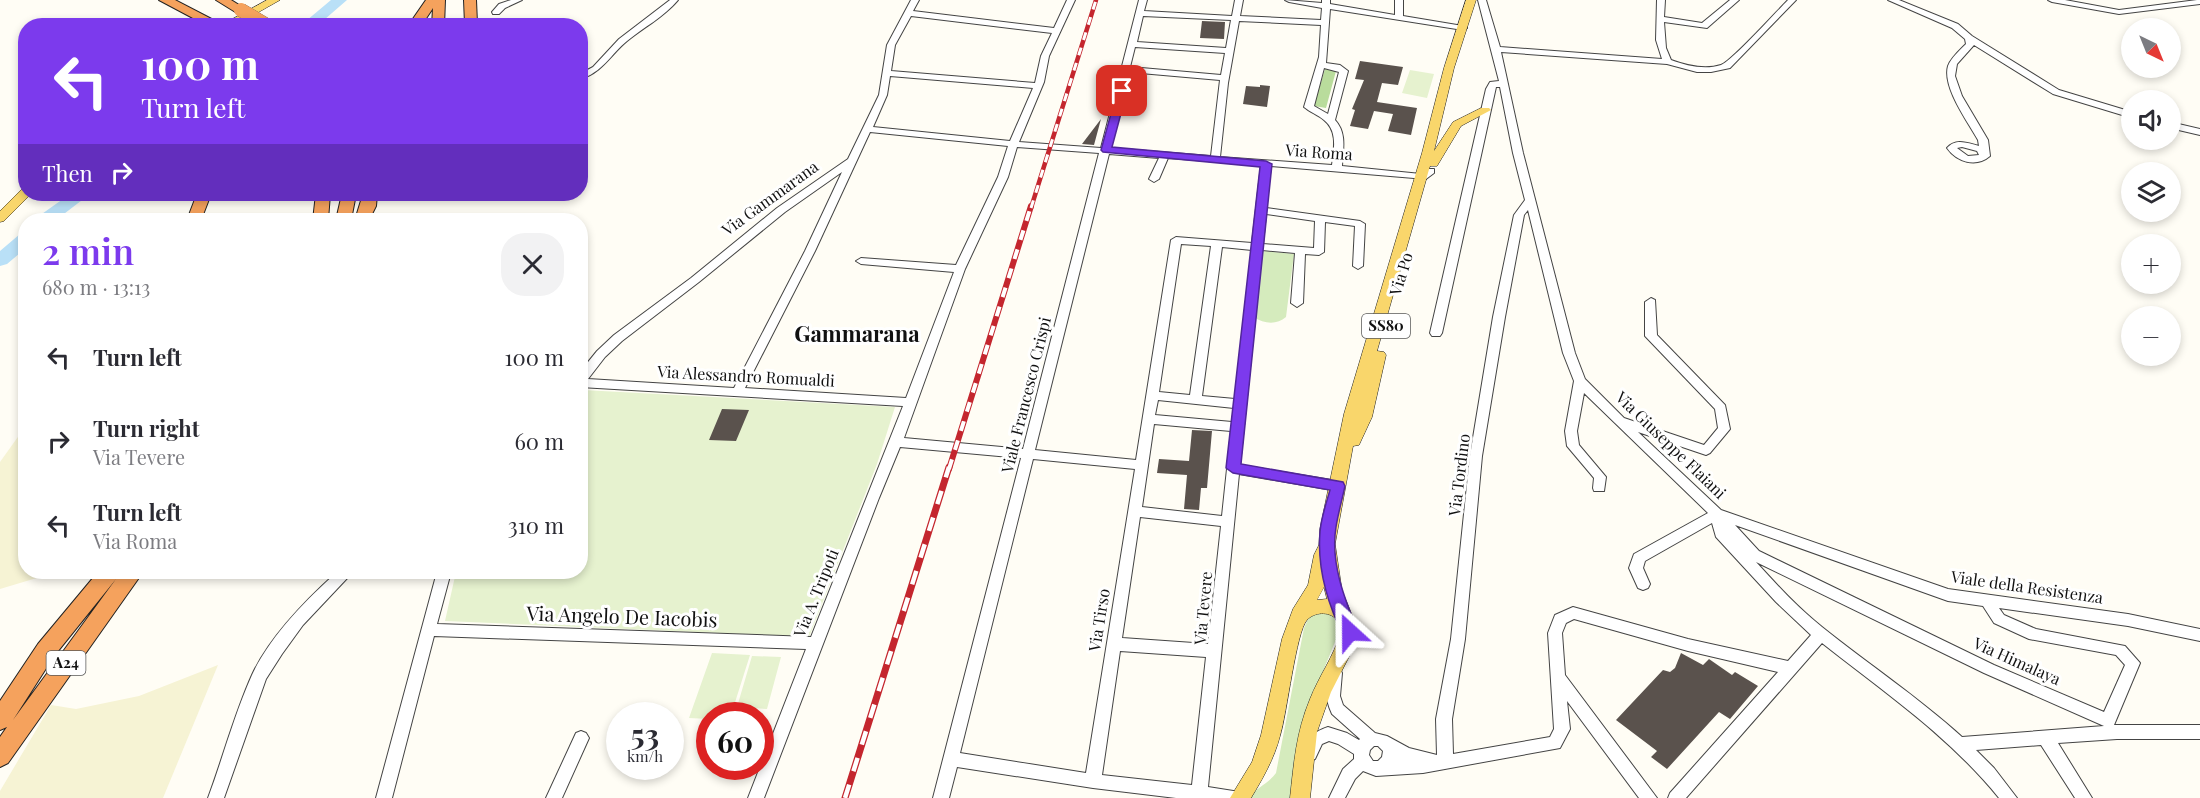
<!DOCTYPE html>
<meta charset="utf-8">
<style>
body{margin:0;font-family:"Playfair Display",serif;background:#f2f2f3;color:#2b2b33;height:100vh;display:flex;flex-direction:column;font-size:22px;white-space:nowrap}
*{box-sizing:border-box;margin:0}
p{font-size:20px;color:#7c7c81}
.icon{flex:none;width:33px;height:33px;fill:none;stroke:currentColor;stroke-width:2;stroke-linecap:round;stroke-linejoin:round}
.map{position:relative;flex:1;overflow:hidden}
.panel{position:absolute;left:18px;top:213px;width:570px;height:366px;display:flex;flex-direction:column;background:#fff;border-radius:24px;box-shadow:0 3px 9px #0003}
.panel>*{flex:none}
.banner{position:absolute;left:18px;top:18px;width:570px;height:183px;border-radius:24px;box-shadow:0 3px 9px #0003;background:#7c3aed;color:#fff;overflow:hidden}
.needle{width:39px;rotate:137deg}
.fabs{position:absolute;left:2121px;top:18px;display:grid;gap:12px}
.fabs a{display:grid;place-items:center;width:60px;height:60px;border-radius:50%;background:#fff;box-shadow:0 3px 9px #0003;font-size:30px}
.speed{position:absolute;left:606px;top:702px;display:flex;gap:12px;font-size:30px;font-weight:700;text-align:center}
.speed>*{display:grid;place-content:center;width:78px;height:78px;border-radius:50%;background:#fff;box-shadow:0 3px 9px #0003;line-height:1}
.speed small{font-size:15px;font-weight:400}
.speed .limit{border:9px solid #d22;background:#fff;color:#111}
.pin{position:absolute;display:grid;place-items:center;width:51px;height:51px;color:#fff;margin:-26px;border-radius:12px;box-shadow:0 3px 9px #0006}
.me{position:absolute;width:66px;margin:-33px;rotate:336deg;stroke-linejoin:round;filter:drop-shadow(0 0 4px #0008)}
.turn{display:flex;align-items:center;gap:21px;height:126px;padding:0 24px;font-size:27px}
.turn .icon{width:78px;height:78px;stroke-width:2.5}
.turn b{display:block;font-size:42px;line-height:51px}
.then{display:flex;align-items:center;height:57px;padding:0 24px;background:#0003;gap:12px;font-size:22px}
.round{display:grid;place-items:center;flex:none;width:63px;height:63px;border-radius:24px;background:#f2f2f3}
.summary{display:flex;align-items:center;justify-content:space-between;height:102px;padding:0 24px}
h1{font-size:36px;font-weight:600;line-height:45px;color:#7c3aed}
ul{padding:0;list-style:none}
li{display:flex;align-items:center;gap:18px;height:84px;padding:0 24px}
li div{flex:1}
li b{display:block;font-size:22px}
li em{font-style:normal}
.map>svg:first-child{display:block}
</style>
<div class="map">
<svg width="2200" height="798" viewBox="0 0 2200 798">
<rect width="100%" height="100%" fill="#fffdf5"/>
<path fill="#f6f3d4" d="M25,427L26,572H52L50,574L0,589V462Z
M218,665L163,798H0V791L51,705L76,709L139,696Z"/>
<path fill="#d5ebbd" d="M1261,251L1294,254L1286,317C1277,325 1264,324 1254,317Z
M1322,611C1333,616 1340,619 1339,632L1309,706L1298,745L1290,798H1247C1256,788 1268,784 1276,773L1304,628L1309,617Z"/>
<path fill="#b9dc9c" d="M1325,69L1336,71L1326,108L1314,106Z"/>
<path fill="#e6f2cf" d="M1410,70L1434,74L1427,98L1402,93Z
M583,390L895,407L877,464L809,637L445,621L456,572H580V393Z
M712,653L750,655L731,715L710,716L709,719L689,718Z
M752,656L781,657L767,709L737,707Z"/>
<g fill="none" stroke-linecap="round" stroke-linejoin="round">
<path fill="#b9e0f7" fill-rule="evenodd" d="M331,0H347L317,26H300Z
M70,194H90L56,220H36L39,216Z
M26,233V248L7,264L0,266V251L20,234Z"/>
</g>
<path fill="#5a524d" d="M1202,21L1225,22L1224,39L1200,38Z
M1360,61L1403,67L1398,85L1382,83L1377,102L1417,108L1411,135L1388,131L1393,114L1374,111L1368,129L1350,126L1355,110L1352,109L1364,80L1355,79Z
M1260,85L1270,86L1267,107L1243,104L1246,86L1260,87Z
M1101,119L1094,145L1082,144Z
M722,409L749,410L736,441L709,440Z
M1192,430L1212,431L1207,488H1201L1199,510L1184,509L1187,475L1157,473L1159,459L1189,461Z
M1681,653L1703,665L1709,659L1732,675L1735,672L1758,686L1730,719L1719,712L1667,769L1651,757L1657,751L1616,720L1663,670L1670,672L1675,668Z"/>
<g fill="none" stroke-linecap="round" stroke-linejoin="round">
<g stroke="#444" stroke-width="2">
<path id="minor" d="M511,0H522L505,8L499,14H493L492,12L499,4Z
M670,0H678C664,17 644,27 627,41C611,54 602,73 580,79V74L593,67L619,39Z
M911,0H919L913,11L1054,28L1067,0H1075L1049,56L1044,82L1019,142L1101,148L1139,0H1147L1144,11L1232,16L1235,0H1243L1240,16L1321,20L1322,8L1289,2L1285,0L1322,3V0H1330V4L1395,15V0H1403V16L1463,26L1467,28L1463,30L1330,9L1326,63L1340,65L1348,71L1335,120C1347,133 1343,149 1342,166L1421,174L1428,169H1434V173L1426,179L1271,166L1266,208L1360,221L1365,224L1363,266L1358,269L1353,266L1355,226L1325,222L1324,252L1319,255L1305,254L1303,303L1297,307L1291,303L1295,253L1262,250L1240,465L1338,481L1343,483L1344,486L1343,489L1338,491L1239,474L1208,787L1246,793L1248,798H1176L1093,788L957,767L949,798H933L1021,458L900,447L879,498L764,798H748L806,649L434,636L392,798H376L437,572H451L437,624L811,637L903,406L580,387V372L597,351L614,335L691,278L777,208L848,159L879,95L887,45ZM911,16L1052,33L1041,56L1035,83L891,71L895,45ZM1143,16L1231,20L1226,48L1137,42ZM1239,21L1321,25L1319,57L1304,107C1310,112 1318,115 1324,120C1338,131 1334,149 1332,165L1220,157L1228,83ZM1135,47L1225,53L1221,75L1130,67ZM1324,68L1339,72L1328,114L1314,106ZM1129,72L1220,80L1211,156L1110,148ZM890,76L1033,88L1010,141L873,127L887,95ZM870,132L1008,146L998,177L956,265L861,258L856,261L861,264L954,272L906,398L745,388L815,251ZM1017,147L1099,153L1023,449L904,438L965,269L1008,177ZM1109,154L1159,158L1149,179L1154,182L1159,179L1168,158L1261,165L1252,243L1176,237L1171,240L1136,460L1035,450ZM842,172L805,251L734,388L588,379L605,357L622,341L699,282L785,212ZM1266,214L1315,221L1314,248L1263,244ZM1181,244L1211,246L1190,395L1159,392ZM1222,247L1252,250L1235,399L1202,396ZM1158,400L1234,408L1232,422L1155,415ZM1154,424L1231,431L1222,516L1142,507ZM1033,459L1135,469L1086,773L960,753ZM1140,517L1221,526L1208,644L1122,638ZM1120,651L1206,657L1192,785L1102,775Z
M1478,0H1486L1500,47L1662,59L1656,40L1657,0H1665L1664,17L1702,23L1730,0H1739L1707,28L1664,22L1666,48L1671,60C1687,66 1705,70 1721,65C1731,62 1777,11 1788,0H1796L1730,68L1711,72H1697L1667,64L1501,52L1523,153L1575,353L1585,379L1624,418L1704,445L1718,428L1715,409L1645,336V302L1651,298L1655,300L1657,335L1725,405L1730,429L1710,453L1706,455L1638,432L1721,510L1948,589L2128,614L2200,629V641L2128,626L1999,608L2004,615L2036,629L2125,646L2140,663L2114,725H2200V739H2117L2058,743L2092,798H2075L2041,745L1976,750L1994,768L2017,798H1999C1949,736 1884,692 1822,643L1686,798H1668L1670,793L1778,672L1688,651L1574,619L1566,623L1562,633L1565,675L1657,798H1639L1567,701L1570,729L1560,748L1423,773L1376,776L1363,771L1355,779L1345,798H1329L1343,769L1354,759V754L1338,744L1329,741L1322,744L1315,759L1309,761L1303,759L1301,754C1309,738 1311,733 1328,727L1347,733L1359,740L1360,739L1332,714C1325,699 1323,684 1330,669L1335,667L1340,669L1342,673L1340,696L1343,705L1375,733L1387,736L1409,748L1437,755L1436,719L1451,639L1470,456L1493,317L1514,215L1525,200L1513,153L1500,87H1496L1442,333L1440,336H1432L1430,333L1486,89L1490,82L1499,81ZM1528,210L1563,353L1574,381L1565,431L1567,446L1594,478L1593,488L1594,491H1604L1606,477L1579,445L1577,431L1584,393L1708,513L1634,554L1629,568L1638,588L1643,590L1648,588L1650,584L1643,568L1645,561L1712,523L1716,537L1776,602L1811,635L1788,661L1688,639L1573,607L1555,615L1548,633L1554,729L1550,737L1453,754L1452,719L1465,639L1482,456L1505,317L1524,215ZM1735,525L1948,601L1983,606L1994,623L2029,639L2116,655L2125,665L2104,712L1994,665L1759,551ZM1756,562L1984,673L2104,726L1962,737C1918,697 1868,664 1822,627C1798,608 1777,585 1756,562ZM1374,746H1378L1383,751L1382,757L1378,761H1373L1369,755L1370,750Z
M1888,0H1899L1958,24L1972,36L2059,90L2132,112V118L2053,94L1974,45L1957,64L1955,76L1962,96L1988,140L1990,156C1976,168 1957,162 1947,148C1956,138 1967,143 1979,146L1978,140C1968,122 1942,87 1948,66C1951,58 1960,50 1966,44L1965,39L1952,28ZM1962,147L1977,151L1979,155L1968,156L1957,148Z
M2048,0H2065L2119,10L2197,0H2200V4L2119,14L2052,2Z
M2170,122L2200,129V135L2170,128Z
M337,572H353L303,625L282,654L266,679L224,798H208C223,758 234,715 252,675C270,636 306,600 337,572Z
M581,731L586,733L589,738L562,798H546L576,733Z"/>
</g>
<g stroke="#222" stroke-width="1">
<path id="major" d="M267,0H280L234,26H220Z
M1466,0H1476L1454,68L1434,151L1453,122L1481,108H1489L1491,110L1461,126L1437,166H1430L1377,351L1384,352L1386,355L1372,417L1359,445L1353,446L1335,544L1342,591L1359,632L1357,641L1331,692L1317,732L1310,798H1290C1294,762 1296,733 1310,699C1319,676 1334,656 1341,632C1340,628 1338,622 1336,619C1329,611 1314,612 1307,620C1296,632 1287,714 1280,736C1274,759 1263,778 1251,798H1230L1252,762L1261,735L1282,639L1293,609L1308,585L1314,555L1319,545L1320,529L1344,414L1422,153L1444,68ZM1324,587L1327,599L1317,600Z
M26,188V194L30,195L4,221L0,222V211L22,189Z"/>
</g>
<g stroke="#222" stroke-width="2">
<path id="highway" d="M159,0H175L225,26H208Z
M216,0H231L247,10L245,13H237Z
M426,0H445L444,26H432L433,8L421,26H408Z
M464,0H476L477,23L480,26L465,24Z
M197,194H211L201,220H187Z
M316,194H330L328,220H313Z
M342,194H356L351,220H336Z
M363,194H377L376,206L369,220H355Z
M98,572H120L118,577L122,572H143L8,763L0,767V737L7,727L0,730V701L38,644ZM116,579L13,720L54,656Z"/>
</g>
<use href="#minor" fill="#fff" fill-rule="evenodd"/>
<use href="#major" fill="#f9d66b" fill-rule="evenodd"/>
<use href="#highway" fill="#f5a25d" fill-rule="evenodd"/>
<g stroke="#c4262e" stroke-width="4.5">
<path id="rail-far2" d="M1031,208L1096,0"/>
</g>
<g stroke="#c4262e" stroke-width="6">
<path id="rail-far1" d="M949,469L1031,206"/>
</g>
<g stroke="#c4262e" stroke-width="7">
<path id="rail" d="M845,798L949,467"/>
</g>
<use href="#rail-far2" stroke="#fff" stroke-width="3" stroke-dasharray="8" stroke-linecap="butt"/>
<use href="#rail-far1" stroke="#fff" stroke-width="4" stroke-dasharray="10" stroke-linecap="butt"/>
<use href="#rail" stroke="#fff" stroke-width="4.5" stroke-dasharray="14" stroke-linecap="butt"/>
<g stroke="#222" stroke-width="14" stroke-linecap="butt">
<path id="highway-bridge" d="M241,10L268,26"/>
</g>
<use href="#highway-bridge" stroke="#f5a25d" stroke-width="14"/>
</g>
<path fill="#7c3aed" stroke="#51269a" stroke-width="1.5" d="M1118,88L1127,91L1112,147L1266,161L1272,164L1241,464L1343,482L1345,486C1342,500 1338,514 1336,527C1330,563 1345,600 1358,632L1356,637L1350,639L1344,637C1328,605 1317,568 1320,532C1321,518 1326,504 1330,490L1233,473L1226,468L1260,167L1103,152L1101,150Z"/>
<g text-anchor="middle" stroke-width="6" stroke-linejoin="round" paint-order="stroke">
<g fill="#fff" stroke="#585858" stroke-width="1.5">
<rect x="1362" y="314" width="48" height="24" rx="4.5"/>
<rect x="46.5" y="651" width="39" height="24" rx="4.5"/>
</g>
<g font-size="15" font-weight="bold" fill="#111">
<text x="1386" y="331">SS80</text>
<text x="66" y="668">A24</text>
</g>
<g font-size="16" fill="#111" stroke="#fff">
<text transform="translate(1319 152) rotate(4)" y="6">Via Roma</text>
<text transform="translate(770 198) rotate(-36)" y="6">Via Gammarana</text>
<text transform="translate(1401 274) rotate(-73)" y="6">Via Po</text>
<text transform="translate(746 376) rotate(3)" y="6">Via Alessandro Romualdi</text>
<text transform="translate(1026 395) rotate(-76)" y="6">Viale Francesco Crispi</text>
<text transform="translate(1671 445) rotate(44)" y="6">Via Giuseppe Flaiani</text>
<text transform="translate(1459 475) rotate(-83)" y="6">Via Tordino</text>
<text transform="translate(2027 587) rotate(8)" y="6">Viale della Resistenza</text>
<text transform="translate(816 593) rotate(-68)" y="6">Via A. Tripoti</text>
<text transform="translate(1203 608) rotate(-85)" y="6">Via Tevere</text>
<text transform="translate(1099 620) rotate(-81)" y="6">Via Tirso</text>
<text transform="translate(2017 661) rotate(24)" y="6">Via Himalaya</text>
</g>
<g font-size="20" fill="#111" stroke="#fff">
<text transform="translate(622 617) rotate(2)" y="7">Via Angelo De Iacobis</text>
</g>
<g font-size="22" font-weight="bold" fill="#111" stroke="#fff">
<text x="857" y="342">Gammarana</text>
</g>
</g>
</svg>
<div class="fabs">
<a><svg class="needle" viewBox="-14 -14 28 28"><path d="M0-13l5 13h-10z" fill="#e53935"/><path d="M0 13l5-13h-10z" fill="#7c7c81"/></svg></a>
<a><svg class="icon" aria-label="sound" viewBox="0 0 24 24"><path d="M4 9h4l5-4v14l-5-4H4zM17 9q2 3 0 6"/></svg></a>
<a><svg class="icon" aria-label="layers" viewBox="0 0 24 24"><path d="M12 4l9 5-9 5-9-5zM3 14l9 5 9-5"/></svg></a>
<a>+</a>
<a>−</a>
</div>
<div class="speed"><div>53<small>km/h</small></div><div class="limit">60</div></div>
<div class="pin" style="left:1122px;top:91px;background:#d93025"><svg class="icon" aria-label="arrive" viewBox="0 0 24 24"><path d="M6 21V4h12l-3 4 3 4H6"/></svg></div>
<svg class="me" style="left:1350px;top:632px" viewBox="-20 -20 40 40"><path d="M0-17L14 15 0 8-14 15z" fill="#7c3aed" stroke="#fff" stroke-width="4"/></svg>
<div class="banner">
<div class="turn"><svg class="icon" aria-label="left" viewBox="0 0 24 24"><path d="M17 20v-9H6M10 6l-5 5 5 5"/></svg><div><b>100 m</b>Turn left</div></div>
<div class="then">Then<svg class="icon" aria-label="right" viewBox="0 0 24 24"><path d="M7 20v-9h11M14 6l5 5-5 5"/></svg></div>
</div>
<section class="panel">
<div class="summary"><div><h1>2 min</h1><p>680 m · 13:13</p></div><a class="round"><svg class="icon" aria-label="close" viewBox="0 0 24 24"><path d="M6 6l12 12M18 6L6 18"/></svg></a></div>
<ul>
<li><svg class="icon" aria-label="left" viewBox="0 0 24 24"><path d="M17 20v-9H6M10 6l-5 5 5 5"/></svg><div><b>Turn left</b></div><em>100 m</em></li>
<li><svg class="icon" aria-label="right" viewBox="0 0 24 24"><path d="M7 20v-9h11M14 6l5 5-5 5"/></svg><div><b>Turn right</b><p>Via Tevere</p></div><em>60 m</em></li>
<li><svg class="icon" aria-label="left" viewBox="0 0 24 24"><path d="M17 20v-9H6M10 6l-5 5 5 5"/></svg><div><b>Turn left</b><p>Via Roma</p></div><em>310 m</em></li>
</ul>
</section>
</div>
